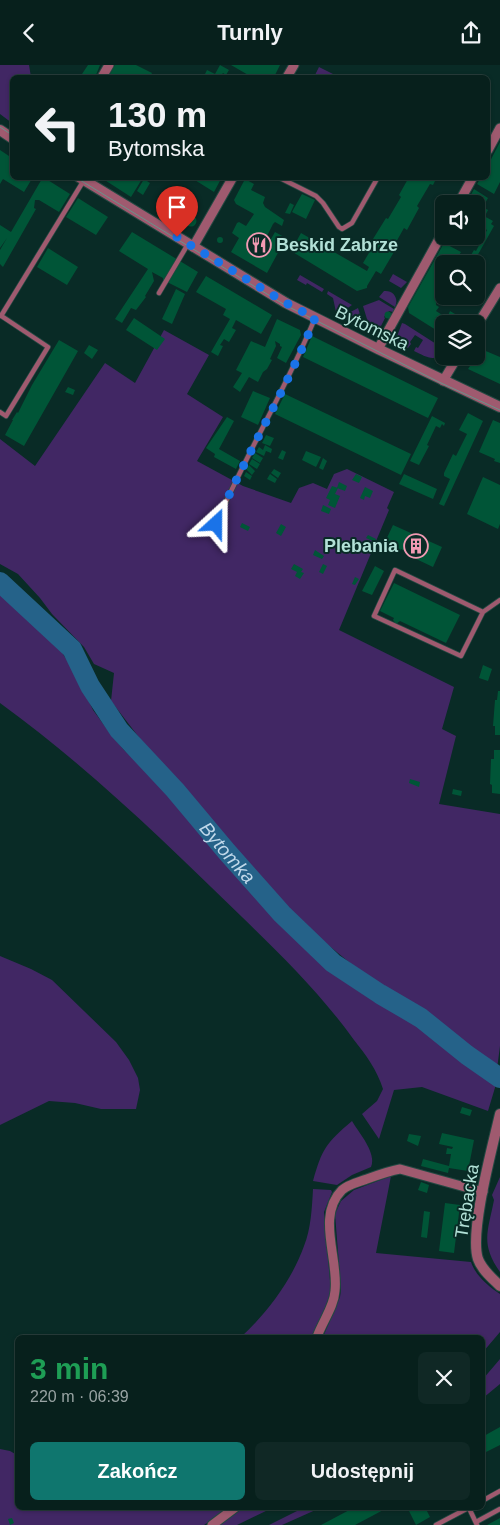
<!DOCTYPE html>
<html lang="pl">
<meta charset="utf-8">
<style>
body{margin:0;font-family:Arial,sans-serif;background:#102825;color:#f1f3f6;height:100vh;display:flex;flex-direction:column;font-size:19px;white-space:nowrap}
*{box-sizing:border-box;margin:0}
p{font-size:16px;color:#98a3a3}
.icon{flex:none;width:28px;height:28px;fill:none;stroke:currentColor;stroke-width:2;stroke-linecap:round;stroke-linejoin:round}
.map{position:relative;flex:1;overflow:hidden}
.drawer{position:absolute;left:15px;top:1270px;width:470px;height:175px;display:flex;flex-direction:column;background:#07201c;border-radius:8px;box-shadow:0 1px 4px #0004,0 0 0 1px #283e3b}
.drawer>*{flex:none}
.banner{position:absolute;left:10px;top:10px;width:480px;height:105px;border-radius:8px;box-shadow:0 1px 4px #0004,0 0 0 1px #283e3b;background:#07201c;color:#f1f3f6;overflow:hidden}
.controls{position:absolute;left:435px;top:130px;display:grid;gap:10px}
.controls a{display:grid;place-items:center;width:50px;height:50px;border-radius:8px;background:#07201c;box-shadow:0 1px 4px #0004,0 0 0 1px #283e3b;font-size:25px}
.pin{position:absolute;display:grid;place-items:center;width:42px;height:42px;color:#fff;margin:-51px -21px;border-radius:50% 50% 50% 0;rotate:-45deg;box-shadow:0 0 5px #0007}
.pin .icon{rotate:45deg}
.me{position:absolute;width:55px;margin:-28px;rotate:24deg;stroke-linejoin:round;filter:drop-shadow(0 0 4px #0008)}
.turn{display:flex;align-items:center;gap:18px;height:105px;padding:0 15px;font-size:22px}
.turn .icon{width:65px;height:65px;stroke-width:2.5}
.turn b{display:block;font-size:35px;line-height:42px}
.round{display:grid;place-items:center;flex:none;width:52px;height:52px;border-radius:8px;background:#102825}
.head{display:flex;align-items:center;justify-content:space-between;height:85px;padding:0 15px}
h1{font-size:30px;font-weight:800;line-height:38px;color:#1e9e55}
.primary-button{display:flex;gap:10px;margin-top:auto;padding:10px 15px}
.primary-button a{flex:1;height:58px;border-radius:8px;background:#0f766e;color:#fff;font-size:20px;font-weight:800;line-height:58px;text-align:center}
.primary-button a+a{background:#102825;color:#f1f3f6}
header{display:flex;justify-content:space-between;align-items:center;height:65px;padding:0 15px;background:#07201c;font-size:22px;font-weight:800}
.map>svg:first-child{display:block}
</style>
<header><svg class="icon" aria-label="back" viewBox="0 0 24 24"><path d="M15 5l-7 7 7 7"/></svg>Turnly<svg class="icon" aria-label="share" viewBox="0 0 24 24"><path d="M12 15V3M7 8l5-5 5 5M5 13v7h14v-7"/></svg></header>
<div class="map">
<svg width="500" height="1460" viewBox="0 0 500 1460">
<rect width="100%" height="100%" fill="#092b26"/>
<path fill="#412764" d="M0,0H29L31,12H12V58L0,49Z
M319,2L339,12H314Z
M393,209L407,217L401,223L389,216Z
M300,210L324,224L322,227L307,218L306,220L297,215Z
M328,226L352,240L339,249L336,247L333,233L327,229Z
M384,226C394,225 399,234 395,242L379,232Z
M379,235L394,244L393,247L389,246L384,252L385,253L380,263L375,267L370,264L363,241Z
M358,243L363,259L361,260L345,252V250Z
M402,258L405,259L444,284V289C432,297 425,291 414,286L416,282L418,283L423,275L415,270L410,277L411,279L408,283L400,279L396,274Z
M164,265L209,290L187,329L223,352L197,396L243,421L291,438L299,423L313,418L327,424L334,409L347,404L394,427L387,443L389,445L339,565L454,622L442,664L456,671L439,739L500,749V981L497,1004L418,943L355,902L316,870L282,837L165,706L111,636L114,608L94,599L84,582L52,549L40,533L18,509L0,499V374L35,401L105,298L135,318Z
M0,524L56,578L75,608L93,645L112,671L124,685L154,712L226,797L290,863L333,902L418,956L451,983L497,1016L488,1046L422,1022L394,1025L379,1074L362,1049L377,1036L383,1024C377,1005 366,990 354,975C321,929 282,891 242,852C165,777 87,701 0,638Z
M0,891L31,904L52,915L116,977L129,995L138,1013L140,1025L136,1044H101L75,1038L49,1036L0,1060Z
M352,1056C359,1068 377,1088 371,1102L352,1110L337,1120L313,1116C322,1084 326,1078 352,1056Z
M391,1111L376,1188L471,1197C476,1211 488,1221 500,1229V1267L483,1287L482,1272H323L340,1232L341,1225L335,1149L341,1136L354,1125Z
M500,1112V1207C480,1179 488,1166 494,1135L492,1130Z
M313,1124L331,1125L332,1127L324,1147L331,1227L314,1272H241C267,1248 292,1215 304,1181C311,1164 312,1142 313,1124Z
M500,1294V1319L483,1333V1314Z
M0,1384L10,1386L17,1390L18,1442L230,1443L204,1460H0Z
M305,1442L320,1443L282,1460H269Z
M242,1443H272L237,1460H218Z"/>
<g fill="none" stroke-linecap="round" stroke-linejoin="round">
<path stroke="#256289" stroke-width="20" id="s1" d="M0,517L72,584L90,621L119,665L175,725L227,787L282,849L333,898L380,929L421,953L467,990L500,1013"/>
</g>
<path fill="#005537" d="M88,0H100L96,10L98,11L97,12H80Z
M115,0H136L152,8L150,12H113L109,11Z
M220,0L229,5L226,10L223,8L221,11L223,12H197L199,9L204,11L207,5L215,9Z
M231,0H280L274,12H250V11Z
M500,77V117L494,129L477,119L481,112H488V100Z
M0,85L12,93V112H33L24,127L3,114L0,119Z
M43,112L70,129L59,147L39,135H35L34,143L36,144L3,202L0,199V185L7,173L0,183V160L11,167Z
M100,112H139L142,114L131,132Z
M190,112H222L214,127Z
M409,112H437L433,120L430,119L417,141L419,143L407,165L404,163L391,186L394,187L381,209L376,206L367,221V223L357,226L291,186L301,168L367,206L369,202L363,198L376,176L373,174L386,153L388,154L401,132L399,130Z
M144,114L150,118L143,130L137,126Z
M245,114L254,119L251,125L265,132L263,138L265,142L284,155L282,161L275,157L273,159L266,173L271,174L275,167L286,173L267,208L231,187L239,173L232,168L237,158L239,157L246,161L254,149L236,139L234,135Z
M474,124L488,133L483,142L488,145L486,149L481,146L477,152L480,153L476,159V139H466Z
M302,129L315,135L306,154L292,147L298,136L303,139L298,136Z
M78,133L108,152L96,170L66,152Z
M290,138L294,140L290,149L285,148Z
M185.5 156a5.5 5.5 0 1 1 11 0a5.5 5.5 0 1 1-11 0Z
M484,151L493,156L491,159L494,161L476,193L471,190L474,185L476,186L487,165L480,161Z
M132,167L198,207L187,227L163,215V213L152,207L154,216L145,231L146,232L136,245L131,243L122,258L115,254L148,204L119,186Z
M446,171H469L464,181Z
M217 175a3 3 0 1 1 6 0a3 3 0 1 1-6 0Z
M444,178L461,187L454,199H444V219L436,234V240L439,242L436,246L447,253L450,246L460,252L456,259H444V270L409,248L408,242Z
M48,183L78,202L67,220L37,202Z
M206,211L272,250L261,269L236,255L232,263L236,265L229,277L224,274L220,280L223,281L218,291L211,287L230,254L223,250L226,244L196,227Z
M176,224L185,229L172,259L162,254Z
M384.5 250a3.5 3.5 0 1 1 7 0a3.5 3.5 0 1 1-7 0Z
M134,253L165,274L157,285L126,265Z
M277,254L300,265L301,270L286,298L277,293L282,282L280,281V279L275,276L276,281L270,294L272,295L267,304L263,307L258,317L249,312L240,327L233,322L242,308L236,305L251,276L265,282Z
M312,271L438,333L428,353L303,292Z
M59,275L78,286L24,381L5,370L13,355H12L17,347L18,348L32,320Z
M89,280L98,285L92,294L84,288Z
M481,284L500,292V319L468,304Z
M68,322L75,325L73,330L65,327Z
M253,326L270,333L258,360L241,352Z
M285,329L411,389L401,410L275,349Z
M468,348L483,356L444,441L439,439L450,414L444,411V408L453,389L456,391L467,369L459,365Z
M432,351L445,358L444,361L442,359L440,363L436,361L427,380L429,381L419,400L410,396Z
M227,352L234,356L219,384L240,396L236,404L214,392L215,389L206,383Z
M493,355L500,358V398L494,396L495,394L479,387Z
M266,370L274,373L270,381L262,378Z
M265,380L272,384L271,388L266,386L264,391L256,387L259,382L263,385Z
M282,385L286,387L283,395L278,393Z
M306,386L321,392L316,402L302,395Z
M255,388L263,393L260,398L252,393Z
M323,393L327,396L323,405L319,403Z
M252,394L260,399L257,404L249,399Z
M249,400L255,406L252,410L246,404Z
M274,404L281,408L278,413L271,408Z
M246,407L252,411L250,415L244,411Z
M270,409L277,414L275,418L267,414Z
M356,409L362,412L359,418L352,415Z
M404,409L437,424L433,434L399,419Z
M483,412L500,420V459L498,464L467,449Z
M339,417L347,421L345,426L337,423Z
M332,421L338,423L335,429L340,431L335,443L328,440L330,435L326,433Z
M365,422L373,426L370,433L365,431L364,435L360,433Z
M323,440L331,444L329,449L321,446Z
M242,458L250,462L248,466L240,462Z
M281,459L286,462L281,471L276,468Z
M393,460L442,482L433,502L414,493V491L401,484L400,486L392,482L393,480L385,477Z
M368,470L376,474L375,477L366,473Z
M362,481L372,483L369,488L361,485Z
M315,485L324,491L322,494L313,490Z
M294,499L303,504L301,507L304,508L300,514L295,511L297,507L291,504Z
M323,499L327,501L323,509L319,507Z
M375,501L384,506L372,530L362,526Z
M355,512L359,514L355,520L352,519Z
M394,518L460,550L446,578L400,556L396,559L393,555L394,553L380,546Z
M483,600L492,604L488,616L479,613Z
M498,626H500V670H495V661H493L495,635H497Z
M494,685H500V729L492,728V720L490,719L491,694H494Z
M410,714L420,717L419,722L409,718Z
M453,724L462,726L461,731L452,729Z
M462,1042L472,1045L470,1051L460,1048Z
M442,1068L474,1075L468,1106L449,1103L448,1108L421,1101L423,1094L449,1101L451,1089H446L447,1083L452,1084L453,1082L439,1079Z
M409,1069L421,1071L418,1081L407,1076Z
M421,1117L429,1120L427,1128L418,1125Z
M445,1138L460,1140L454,1188L439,1186Z
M424,1146L430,1147L427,1173L421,1172Z
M500,1362V1380L482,1389V1372Z
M355,1442H389L355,1460H321Z
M407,1442H425L430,1452L416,1460Z
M12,1453L14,1458L10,1460L8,1454Z
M500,1453V1460H487Z"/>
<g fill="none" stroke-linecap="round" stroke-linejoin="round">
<g stroke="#244842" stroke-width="6">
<path id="service" d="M278,112L316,131L323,138L339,162L342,164L352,158L378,112
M159,228L188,179
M0,250L48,282L6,351L0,347
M1,251L84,115
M216,459C246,389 286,324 315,253
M483,547L395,505L374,551L461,591L483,547L500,535
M482,1436L500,1426
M469,1443L477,1460
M476,1457L500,1444
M436,1460L470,1442"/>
</g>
<g stroke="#244842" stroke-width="11">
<path id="minor" d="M102,12L109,0
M287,12L294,0
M488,85L500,63
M458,139L473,112
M193,182L233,112
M476,262L500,223
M378,284L444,165
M443,316L458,291
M317,1272C322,1257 334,1242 335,1226C339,1194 316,1151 342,1125C349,1119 359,1117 367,1114C378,1110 389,1106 400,1104L483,1127
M212,1460L236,1442"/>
</g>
<g stroke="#244842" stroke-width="12">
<path id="tertiary" d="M0,65L12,73
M79,112L286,238L378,284L500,342
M500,1049C493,1080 469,1167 478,1194C482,1205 492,1213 500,1221"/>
</g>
<use href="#service" stroke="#9f5a6f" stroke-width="4.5"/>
<use href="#minor" stroke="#9f5a6f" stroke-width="9"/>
<use href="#tertiary" stroke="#9f5a6f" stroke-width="10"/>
<path stroke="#6a938b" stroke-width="1" d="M0,62L12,70
M75,112L285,240L441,318L500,345"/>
</g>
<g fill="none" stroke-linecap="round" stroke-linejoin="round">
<path stroke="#1a73e8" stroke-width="9" stroke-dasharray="0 16.2" d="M177,172L286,238L315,253C287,324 246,389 216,459"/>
</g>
<defs>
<g id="restaurant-ring" transform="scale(1.25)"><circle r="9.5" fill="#092b26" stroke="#f19ab3" stroke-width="1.5"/><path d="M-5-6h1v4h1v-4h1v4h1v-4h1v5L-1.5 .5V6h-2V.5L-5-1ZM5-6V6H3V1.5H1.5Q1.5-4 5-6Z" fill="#f19ab3"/></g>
<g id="building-ring" transform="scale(1.25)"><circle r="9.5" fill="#092b26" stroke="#f19ab3" stroke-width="1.5"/><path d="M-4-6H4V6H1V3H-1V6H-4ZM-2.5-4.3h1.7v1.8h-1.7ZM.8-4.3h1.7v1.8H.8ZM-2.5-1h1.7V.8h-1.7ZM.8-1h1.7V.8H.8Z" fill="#f19ab3"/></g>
</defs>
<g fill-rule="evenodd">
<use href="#restaurant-ring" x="259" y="180"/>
<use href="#building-ring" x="416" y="481"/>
</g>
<g text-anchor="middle" stroke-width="4" stroke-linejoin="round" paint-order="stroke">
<g font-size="18" font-weight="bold" fill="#b2e1d7" stroke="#092b26" text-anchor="start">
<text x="276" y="186">Beskid Zabrze</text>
<text x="398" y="487" text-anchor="end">Plebania</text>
</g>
<g font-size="18" fill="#b2e1d7" stroke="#092b26">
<text transform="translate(372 263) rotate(26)" y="6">Bytomska</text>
<text transform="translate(467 1136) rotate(-81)" y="6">Trębacka</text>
</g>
<g font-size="19" font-style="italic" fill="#c0d8ea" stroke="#092b26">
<text dy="7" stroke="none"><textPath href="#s1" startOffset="356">Bytomka</textPath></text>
</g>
</g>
</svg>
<div class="controls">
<a><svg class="icon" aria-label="sound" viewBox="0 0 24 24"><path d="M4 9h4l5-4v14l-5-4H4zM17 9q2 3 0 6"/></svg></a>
<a><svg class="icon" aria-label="search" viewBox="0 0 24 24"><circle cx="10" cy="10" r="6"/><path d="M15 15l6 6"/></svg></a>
<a><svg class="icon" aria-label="layers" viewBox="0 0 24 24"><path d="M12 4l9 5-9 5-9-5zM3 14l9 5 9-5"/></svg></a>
</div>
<div class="pin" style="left:177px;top:172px;background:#d93025"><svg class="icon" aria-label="arrive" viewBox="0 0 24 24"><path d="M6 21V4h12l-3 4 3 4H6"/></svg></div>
<svg class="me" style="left:216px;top:459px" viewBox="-20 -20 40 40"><path d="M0-17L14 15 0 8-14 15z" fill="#1a73e8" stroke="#fff" stroke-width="4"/></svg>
<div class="banner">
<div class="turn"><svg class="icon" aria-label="left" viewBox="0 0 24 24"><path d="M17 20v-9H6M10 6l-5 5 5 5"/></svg><div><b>130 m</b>Bytomska</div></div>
</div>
<section class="drawer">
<div class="head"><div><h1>3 min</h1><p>220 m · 06:39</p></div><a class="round"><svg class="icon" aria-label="close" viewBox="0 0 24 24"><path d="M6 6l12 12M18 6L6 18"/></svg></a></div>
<div class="primary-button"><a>Zakończ</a><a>Udostępnij</a></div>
</section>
</div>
